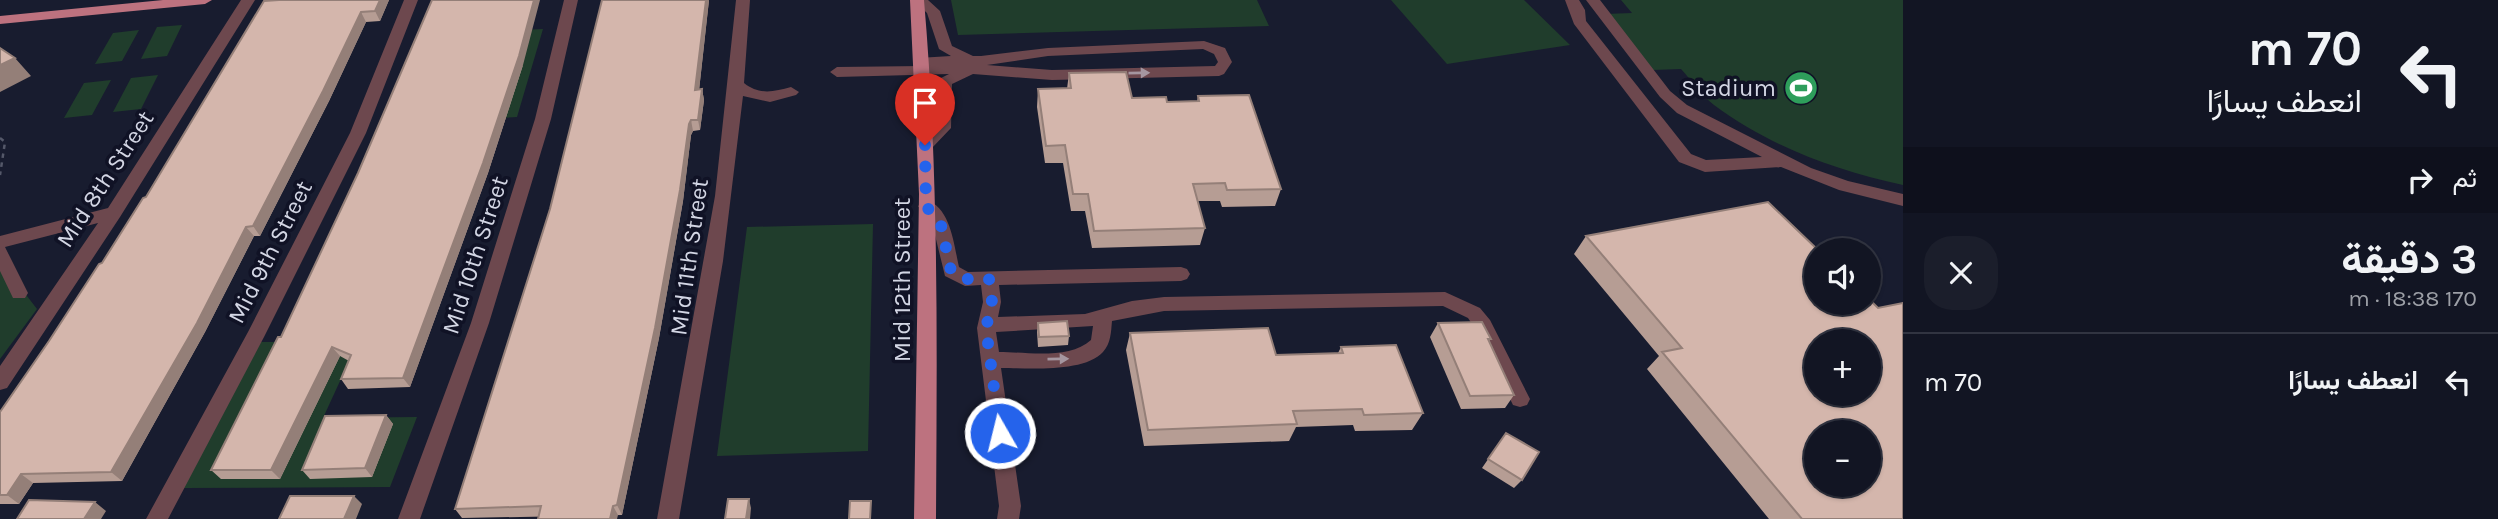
<!DOCTYPE html>
<html lang="ar">
<meta charset="utf-8">
<style>
body{margin:0;font-family:Karla,Vazirmatn,sans-serif;background:#1b1e2b;color:#f1f3f6;direction:rtl;height:100vh;display:flex;flex-direction:column;font-size:26px;white-space:nowrap}
*{box-sizing:border-box;margin:0}
p{font-size:23px;color:#9c9fa6}
.icon{flex:none;width:38px;height:38px;fill:none;stroke:currentColor;stroke-width:2;stroke-linecap:round;stroke-linejoin:round}
.map{position:relative;flex:1;overflow:hidden;direction:ltr}
.drawer{display:flex;flex-direction:column;background:#121523;width:595px}
.drawer>*{flex:none}
.guide{background:#121523;color:#f1f3f6;overflow:hidden}
.tools{position:absolute;left:1804px;top:238px;display:grid;gap:14px}
.tools a{display:grid;place-items:center;width:77px;height:77px;border-radius:50%;background:#121523;box-shadow:0 2px 5px #0004,0 0 0 2px #313441;font-size:35px}
.pin{position:absolute;display:grid;place-items:center;width:60px;height:60px;color:#fff;margin:-72px -30px;border-radius:50% 50% 50% 0;rotate:-45deg;box-shadow:0 0 7px #0007}
.pin .icon{rotate:45deg}
.me{position:absolute;width:77px;margin:-38px;rotate:352deg;stroke-linejoin:round;filter:drop-shadow(0 0 5px #0008)}
.turn{display:flex;align-items:center;gap:24px;height:147px;padding:0 21px;font-size:32px}
.turn .icon{width:91px;height:91px;stroke-width:2.5}
.turn b{display:block;font-size:49px;line-height:60px}
.then{display:flex;align-items:center;height:66px;padding:0 21px;background:#0003;gap:14px;font-size:26px}
.round{display:grid;place-items:center;flex:none;width:74px;height:74px;border-radius:28px;background:#1b1e2b}
.head{display:flex;align-items:center;justify-content:space-between;height:119px;padding:0 21px}
h1{font-size:42px;font-weight:700;line-height:52px}
ul{padding:0;list-style:none}
li{display:flex;align-items:center;gap:21px;height:98px;padding:0 21px;border-top:2px solid #313441}
li div{flex:1}
li b{display:block;font-size:26px}
li em{font-style:normal}
main{display:flex;flex:1;min-height:0}
.map>svg:first-child{display:block}
</style>
<main>
<section class="drawer">
<div class="guide">
<div class="turn"><svg class="icon" aria-label="left" viewBox="0 0 24 24"><path d="M17 20v-9H6M10 6l-5 5 5 5"/></svg><div><b>70 m</b>انعطف يسارًا</div></div>
<div class="then">ثم<svg class="icon" aria-label="right" viewBox="0 0 24 24"><path d="M7 20v-9h11M14 6l5 5-5 5"/></svg></div>
</div>
<div class="head"><div><h1>3 دقيقة</h1><p>170 m · 18:38</p></div><a class="round"><svg class="icon" aria-label="close" viewBox="0 0 24 24"><path d="M6 6l12 12M18 6L6 18"/></svg></a></div>
<ul>
<li><svg class="icon" aria-label="left" viewBox="0 0 24 24"><path d="M17 20v-9H6M10 6l-5 5 5 5"/></svg><div><b>انعطف يسارًا</b></div><em>70 m</em></li>
</ul>
</section>
<div class="map">
<svg width="1903" height="519" viewBox="0 0 1903 519">
<rect width="100%" height="100%" fill="#181c2f"/>
<path fill="#203d2c" d="M951,0H1257L1269,26L958,35Z
M1391,0H1524L1570,45L1447,64Z
M1621,0H1903V185C1835,170 1771,147 1714,105C1702,96 1691,80 1681,69L1652,70L1605,14L1632,13Z
M182,25L167,56L141,59L157,27Z
M543,29L517,117L450,121L481,32Z
M139,30L122,61L95,64L113,33Z
M158,75L141,109L113,112L131,78Z
M111,80L92,115L64,118L84,83Z
M873,224L868,451L717,456L747,227Z
M0,261L37,309L0,359Z
M261,342H358L323,418L417,417L390,487L182,488Z"/>
<g fill="none" stroke-linecap="round" stroke-linejoin="round">
<path stroke="#545869" stroke-width="2.5" stroke-dasharray="4.5 4.5" stroke-linecap="butt" d="M0,138L5,142L0,175"/>
<path fill="#6d484e" fill-rule="evenodd" d="M241,0H255L120,217L7,388L0,390V366L98,223L5,247L28,293L25,298H13L0,271V236L108,208Z
M404,0H418L366,133L264,337L168,519H146L248,332L350,133Z
M564,0H578L551,119L489,323L420,519H398L471,323L535,119Z
M736,0H750L744,83C759,95 773,92 791,87L799,92L796,95L770,102L743,96L723,261L679,519H657L715,196Z
M913,0H928L940,11L952,46L973,56H981L1048,48L1204,41L1225,48L1232,62L1224,74L1219,76L1052,80L973,74L952,84L951,128L931,149L925,150L917,145L935,126L936,88L941,78L949,74L837,77L830,72L837,67L923,66L916,61L918,58L951,56L939,49L927,13ZM1203,49L1214,54L1218,62L1215,66L1052,70L987,65L1048,56Z
M1565,0H1579L1585,10L1586,21L1691,154L1706,160L1762,157L1677,113L1660,97L1586,0H1600L1670,91L1687,105L1811,168L1848,181L1903,194V206L1839,190L1781,167L1705,172L1679,162L1574,24Z
M926,200C951,207 954,246 959,267L968,272L1181,267L1187,269L1190,274L1187,279L1181,281L999,285L1001,302L998,317L1085,314L1132,301L1164,297L1445,292L1480,308L1490,320L1530,399L1527,405L1520,407L1513,405L1476,330L1468,318L1443,306L1164,311L1112,321C1111,332 1111,343 1103,352C1084,373 1027,368 1001,368L1021,506L1019,519H997L999,506L977,328L983,302L981,285L965,286L945,276L933,227L918,206ZM1093,326L1091,340C1069,360 1027,352 999,352L996,332Z"/>
<path fill="#bd727f" fill-rule="evenodd" d="M163,0H212L205,4L0,24V16Z
M910,0H924C939,173 937,346 936,519H914L919,194Z"/>
</g>
<path fill="#b69d94" d="M279,0H389L380,21L366,22L329,101L260,236H254L205,332L122,481L33,483L19,504H0V412L49,341Z
M709,0L699,90L702,89L704,100L700,130L693,131L691,135L683,201L659,338L622,515L462,518L455,509L550,209Z
M523,65L488,173L410,387L348,389L341,379L349,361L340,356L280,479H221L211,470L281,337Z
M1069,73L1132,98L1167,102H1197L1198,96L1281,189L1275,206L1222,207L1220,201H1198L1205,228L1200,245L1092,248L1085,211H1071L1063,163H1045L1037,107L1038,89H1067Z
M1586,236L1878,308L1903,519H1769L1647,369L1659,356L1574,254Z
M1038,323L1069,336L1068,345L1038,347L1037,332Z
M1438,323L1491,339L1489,341L1514,395L1505,408L1461,409L1430,337Z
M1130,333L1276,355L1338,353L1341,347L1423,413L1412,430L1355,431L1353,425L1296,427L1289,441L1144,446L1126,350Z
M386,415L393,424L372,477L310,479L302,470Z
M1506,433L1522,480L1514,488L1482,468Z"/>
<path fill="#947f78" d="M380,0H389L380,21L375,11Z
M534,0H540L523,65L488,173L410,387L403,378Z
M706,0H709L698,100L695,90Z
M361,12L366,22L329,101L260,236L253,226Z
M15,58L31,76L0,92V65Z
M702,89L704,100L700,130L698,120Z
M691,120L693,131L691,135L683,201L659,338L622,515L617,505L689,124Z
M246,227L254,236L205,332L122,481L111,472Z
M332,347L340,356L280,479L271,470Z
M386,415L393,424L372,477L365,468Z
M21,474L33,483L19,504L7,495Z
M354,496L362,504L356,519H344Z
M749,499L751,508L750,519H746Z
M95,502L106,511L101,519H84Z
M613,506L618,515L617,519H610Z"/>
<path fill="#d4b6ac" stroke="#947f78" stroke-width="2" fill-rule="evenodd" d="M279,0H380L375,11L361,12L323,91L253,226L246,227L197,323L111,472L21,474L7,495H0V412L49,341L99,264L102,263L143,198L146,197L264,1Z
M432,0H534L519,56L483,163L403,378L341,379L351,355L332,347L271,470H211L278,337H281L358,173Z
M602,0H706L695,90L702,89L698,120H691L689,124L680,190L655,328L617,505L613,506L610,519H538L541,506L455,509L550,209Z
M0,48L15,58L0,65Z
M1126,72L1132,98L1166,97L1167,102L1199,101L1198,96L1249,95L1281,189L1227,190L1225,183L1193,184L1205,228L1094,231L1088,194H1073L1065,145L1046,146L1038,89L1071,88L1069,73Z
M1768,202L1818,250H1816V303H1869V299L1878,308L1903,303V519H1802L1662,352L1682,348L1586,236ZM1816,341H1869V394H1816ZM1816,432H1869V485H1816Z
M1067,321L1069,336L1039,337L1038,323Z
M1482,322L1491,339H1488L1514,395L1470,396L1438,323Z
M1268,328L1276,355L1343,353L1341,347L1396,345L1423,413L1364,415L1362,409L1293,411L1297,424L1148,430L1130,333Z
M386,415L365,468L302,470L325,416Z
M1506,433L1539,452L1522,480L1488,459Z
M290,496H354L344,519H279Z
M728,499H749L746,519H725Z
M29,500L95,502L84,519H17Z
M850,501H871L870,519H849Z"/>
<defs><path id="oneway-solid" d="M-6-.8H1V-3.2L6.5 0L1 3.2V.8H-6Z" transform="scale(1.75)"/></defs>
<g fill="#a596a0">
<use href="#oneway-solid" transform="translate(1139 73) rotate(-1)"/>
<use href="#oneway-solid" transform="translate(1058 359) rotate(-1)"/>
</g>
<g fill="none" stroke-linecap="round" stroke-linejoin="round">
<path stroke="#2563eb" stroke-width="12" stroke-dasharray="0 21.6" d="M925,145L926,206L941,225L951,271L965,279H989L992,302L986,328L1000,433"/>
</g>
<defs>
<g id="stadium-disc" transform="scale(1.75)"><circle r="9.5" fill="#2e9e5b" stroke="#101225"/><path d="M0-5a6.5 5 0 1 0 0 10a6.5 5 0 1 0 0-10ZM-3.5-1.8h7v3.6h-7Z" fill="#fff"/></g>
</defs>
<g fill-rule="evenodd">
<use href="#stadium-disc" x="1801" y="88"/>
</g>
<g text-anchor="middle" stroke-width="7" stroke-linejoin="round" paint-order="stroke">
<g font-size="24" fill="#d3d6e4" stroke="#101225" text-anchor="end">
<text x="1776" y="96">Stadium</text>
</g>
<g font-size="24" fill="#d3d6e4" stroke="#101225">
<text transform="translate(105 179) rotate(-57)" y="8">Mid 8th Street</text>
<text transform="translate(270 252) rotate(-63)" y="8">Mid 9th Street</text>
<text transform="translate(475 255) rotate(-72)" y="8">Mid 10th Street</text>
<text transform="translate(689 257) rotate(-82)" y="8">Mid 11th Street</text>
<text transform="translate(902 280) rotate(-90)" y="8">Mid 12th Street</text>
</g>
</g>
</svg>
<div class="tools">
<a><svg class="icon" aria-label="sound" viewBox="0 0 24 24"><path d="M4 9h4l5-4v14l-5-4H4zM17 9q2 3 0 6"/></svg></a>
<a>+</a>
<a>−</a>
</div>
<div class="pin" style="left:925px;top:145px;background:#d93025"><svg class="icon" aria-label="arrive" viewBox="0 0 24 24"><path d="M6 21V4h12l-3 4 3 4H6"/></svg></div>
<svg class="me" style="left:1000px;top:433px" viewBox="-20 -20 40 40"><circle r="17" fill="#2563eb" stroke="#fff" stroke-width="3"/><path d="M0-11L8 9 0 5-8 9z" fill="#fff"/></svg>
</div>
</main>
